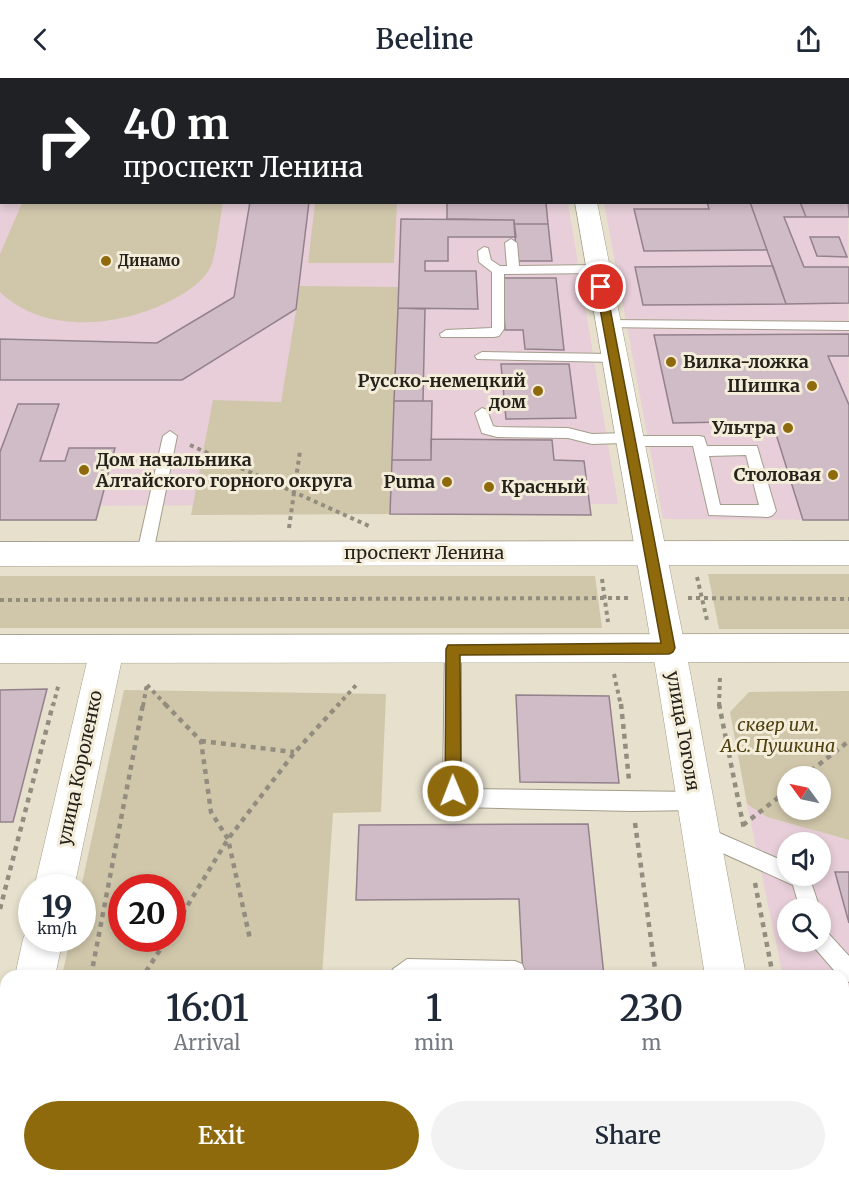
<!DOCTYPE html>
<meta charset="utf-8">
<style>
body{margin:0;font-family:Merriweather,serif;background:#f2f2f3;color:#1f2937;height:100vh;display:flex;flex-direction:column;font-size:22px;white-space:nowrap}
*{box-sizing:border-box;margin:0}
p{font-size:20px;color:#747a83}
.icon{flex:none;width:33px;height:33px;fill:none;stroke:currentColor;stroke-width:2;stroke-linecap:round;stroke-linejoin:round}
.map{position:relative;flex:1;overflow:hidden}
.sheet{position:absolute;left:0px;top:892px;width:849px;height:212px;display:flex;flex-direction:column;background:#fff;border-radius:18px 18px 0 0;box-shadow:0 3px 9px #0003}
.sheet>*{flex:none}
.banner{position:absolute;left:0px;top:0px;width:849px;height:126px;box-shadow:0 3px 9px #0003;background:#202124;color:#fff;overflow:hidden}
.needle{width:39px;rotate:303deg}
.tools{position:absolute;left:777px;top:688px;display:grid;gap:12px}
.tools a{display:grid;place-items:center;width:54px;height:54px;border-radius:50%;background:#fff;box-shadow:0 3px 9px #0003;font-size:30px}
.speed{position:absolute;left:18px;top:796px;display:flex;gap:12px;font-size:30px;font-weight:700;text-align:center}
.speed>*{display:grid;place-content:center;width:78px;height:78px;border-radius:50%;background:#fff;box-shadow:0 3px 9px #0003;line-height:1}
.speed small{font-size:15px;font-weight:400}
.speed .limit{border:9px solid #d22;background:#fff;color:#111}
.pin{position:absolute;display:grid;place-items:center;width:51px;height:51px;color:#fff;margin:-26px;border:3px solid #fff;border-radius:50%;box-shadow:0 2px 6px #0007}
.me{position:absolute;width:66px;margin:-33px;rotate:359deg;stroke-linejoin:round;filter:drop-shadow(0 0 4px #0008)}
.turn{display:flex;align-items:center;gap:21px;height:126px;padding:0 24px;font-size:27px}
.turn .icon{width:78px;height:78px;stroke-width:2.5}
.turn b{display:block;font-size:42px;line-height:51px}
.eta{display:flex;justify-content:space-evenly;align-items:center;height:102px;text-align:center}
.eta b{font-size:36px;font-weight:600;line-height:42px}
.action{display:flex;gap:12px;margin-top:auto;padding:12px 24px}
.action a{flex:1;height:69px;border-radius:36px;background:#8e6a0d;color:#fff;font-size:24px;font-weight:600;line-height:69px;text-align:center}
.action a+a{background:#f2f2f3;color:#1f2937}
header{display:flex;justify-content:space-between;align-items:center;height:78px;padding:0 24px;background:#fff;font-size:27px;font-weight:600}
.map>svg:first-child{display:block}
</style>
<header><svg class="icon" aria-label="back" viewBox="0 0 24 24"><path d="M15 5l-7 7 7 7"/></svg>Beeline<svg class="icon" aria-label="share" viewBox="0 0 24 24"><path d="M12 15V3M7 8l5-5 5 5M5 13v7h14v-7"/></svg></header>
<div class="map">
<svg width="849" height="1103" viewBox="0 0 849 1103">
<rect width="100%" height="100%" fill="#e6e0cd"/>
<path fill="#e7ced8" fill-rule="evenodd" d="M0,0H547L2,2V124L568,125L618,426L0,428Z
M848,41L849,442L663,441L604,125L848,124Z
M747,726L767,739L849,762V1103H827L825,1098H843V898H783ZM788,765H820V798H788ZM788,831H820V864H788Z
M76,1098H681L682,1103H75Z"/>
<path fill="#d0c7ab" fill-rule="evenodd" d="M22,125V124L223,125C220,139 216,181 209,192C199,208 182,217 166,225C116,249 43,256 0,214V176Z
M315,125H397L394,185H308Z
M300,208L399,209L390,436L191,437L213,322L281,324Z
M708,496H849V551H719Z
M0,498H595L602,550H0Z
M124,612L386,616L381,734L333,735L322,898H62L70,861H82L81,810ZM122,810H172V861H122Z
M849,613V762L767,739L747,726L730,634L749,614ZM788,699H820V732H788Z"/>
<path fill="#d0bcc7" stroke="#93818b" stroke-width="1.5" d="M362,0H512L362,2Z
M607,0H705L706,2H608Z
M705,0H761V2H706Z
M848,41L849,43V120H848Z
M848,120L849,139H806L800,124H848Z
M250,124H309L296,231L182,302H0V261L157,265L234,219Z
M707,124H750L767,172L644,173L634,131H709Z
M750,124H800L806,139H784L804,189H849V225L786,226Z
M447,125H546L548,146H514V142L447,141Z
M401,141L514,142L516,159H448V183H425V193H476L478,231L398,230Z
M514,146H548L552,183H517Z
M810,159H839L847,179L817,178Z
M773,188L786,226L643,227L635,189Z
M502,200H556L564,272L525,271L523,252H505Z
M398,230L425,231L423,323H394Z
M849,256V278H828L849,327V442H803L776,356H729L726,344L673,345L654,257Z
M501,286H569L576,340L506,341Z
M394,323H432L431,382H392Z
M18,326H59L40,383H65L69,370H115L96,442H0V374Z
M431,361L552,362L554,382L584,383L591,437L390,436L392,382H431Z
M47,611L13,744H0V612Z
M516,617L609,618L619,705L520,704Z
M588,746L604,898H523L519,821L356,822L359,747Z
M835,794H849V845Z
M67,1098H269L268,1103H66Z"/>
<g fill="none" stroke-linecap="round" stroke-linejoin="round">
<g stroke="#a39d8b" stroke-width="2">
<path id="lane" d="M511,161L517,165L519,188L598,187L604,191L598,195L504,196V251L499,258L494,259H441L440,256L446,252L492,250V194L479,184L478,173L484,169L488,170L491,182L500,188H507L505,165Z
M608,242L849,244V252L603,249L602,246Z
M482,274L614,276L621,280L614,284L477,281L475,278Z
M482,330L487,332L493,348L497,349L568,350L592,356L629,355L635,358H699L704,359L707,368H757L776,433L773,437L768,439L709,437L693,368H630L624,365L592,366L568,360L497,359L482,355L475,335ZM746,377L759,427H720L709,378Z
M170,353L177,358L153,475L151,479H139L137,475L163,358Z
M453,564L459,566L461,571V707L464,711L695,714L702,717L704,723L702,729L695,732L632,733L459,729L452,726L443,709L445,571L447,566Z
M701,747L788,785V798H809L820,831H800L793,807L694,762L692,756L694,750Z
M820,851L827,854L849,878V904L843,902V898H839L813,868L811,864H820Z
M407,881L515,883L522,886L525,893L523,898H390L393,891Z
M0,989H6V1011H0Z
M849,1037V1063L843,1065V1039Z
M787,1098H814L811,1103H785Z"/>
</g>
<g stroke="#a39d8b" stroke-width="1">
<path id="street" d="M107,557L119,561L124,571L74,810H34L90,571L95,561Z
M32,846V861H63L55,898H15L23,861L29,847Z
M6,1009V1080L0,1083V1011Z"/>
</g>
<g stroke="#a39d8b" stroke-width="1">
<path id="secondary" d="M551,0H571V2H551Z
M575,124H597L691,599L746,898H705L657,599Z
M739,1098H785L786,1103H740Z"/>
</g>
<g stroke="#a39d8b" stroke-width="1">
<path id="primary" d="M849,463V487L0,488V464Z
M849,556V584L0,585V557Z"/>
</g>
<path stroke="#928d7f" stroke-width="4" stroke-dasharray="4 4" stroke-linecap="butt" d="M190,367L369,448
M289,450L300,373
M697,499L707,542
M602,501L608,544
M688,520L849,521
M0,522L629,520
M614,596L621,628
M147,607L167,628
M53,628L59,605
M143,628L147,606
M337,628L358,605
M719,628L720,599"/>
<path stroke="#928d7f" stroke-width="4.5" stroke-dasharray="5 5" stroke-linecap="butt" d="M165,626L201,663L211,734L228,761L250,861
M621,626L629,702
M719,626L744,751
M201,663L294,674
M803,699L849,663
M635,745L656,898
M743,747L788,712
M755,805L773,898
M0,831L53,626
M172,853L228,761L295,674L339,626
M91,898L143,626
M137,898L147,892L167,861
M52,1098V1103
M685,1098L686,1103"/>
<use href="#lane" fill="#fff" fill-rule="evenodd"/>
<use href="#street" fill="#fff" fill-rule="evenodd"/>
<use href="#secondary" fill="#fff" fill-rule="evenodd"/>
<use href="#primary" fill="#fff" fill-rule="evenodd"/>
</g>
<path fill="#8e6a0d" stroke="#5c4508" stroke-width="1.5" d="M601,206L606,209L675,570L673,574L669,576L460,577L461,713L458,718L453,720L448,718L445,713L446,571L448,567L661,565L596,209Z"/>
<g fill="#8e6a0d" stroke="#f3edda" stroke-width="2">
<circle cx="106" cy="183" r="6"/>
<circle cx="671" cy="284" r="6"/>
<circle cx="812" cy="308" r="6"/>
<circle cx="538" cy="313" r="6"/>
<circle cx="788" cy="350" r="6"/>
<circle cx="84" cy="392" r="6"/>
<circle cx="833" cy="397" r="6"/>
<circle cx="447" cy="404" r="6"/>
<circle cx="489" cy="409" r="6"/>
</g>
<g text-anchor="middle" stroke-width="6" stroke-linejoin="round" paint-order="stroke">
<g font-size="15" font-weight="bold" fill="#25221b" stroke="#f3edda" text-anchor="start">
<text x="118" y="188">Динамо</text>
</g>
<g font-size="18" font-weight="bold" fill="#25221b" stroke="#f3edda" text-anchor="end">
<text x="683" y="290" text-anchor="start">Вилка-ложка</text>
<text x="526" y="309">Русско-немецкий<tspan x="526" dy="21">дом</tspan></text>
<text x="800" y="314">Шишка</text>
<text x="776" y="356">Ультра</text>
<text x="96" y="388" text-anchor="start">Дом начальника<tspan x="96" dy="21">Алтайского горного округа</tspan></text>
<text x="821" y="403">Столовая</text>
<text x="435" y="410">Puma</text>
<text x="501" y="415" text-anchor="start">Красный</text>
</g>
<g font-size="18" fill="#25221b" stroke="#f3edda">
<text x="424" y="481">проспект Ленина</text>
<text transform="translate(683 653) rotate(80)" y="6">улица Гоголя</text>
<text transform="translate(80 690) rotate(-78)" y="6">улица Короленко</text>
</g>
<g font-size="18" font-style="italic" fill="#4f400f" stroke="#f3edda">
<text x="778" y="653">сквер им.<tspan x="778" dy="21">А.С. Пушкина</tspan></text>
</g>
</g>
</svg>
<div class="tools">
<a><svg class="needle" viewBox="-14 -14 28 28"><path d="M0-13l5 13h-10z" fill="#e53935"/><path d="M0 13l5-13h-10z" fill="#747a83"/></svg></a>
<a><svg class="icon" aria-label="sound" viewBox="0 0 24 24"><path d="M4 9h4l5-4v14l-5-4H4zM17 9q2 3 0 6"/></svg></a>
<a><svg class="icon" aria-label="search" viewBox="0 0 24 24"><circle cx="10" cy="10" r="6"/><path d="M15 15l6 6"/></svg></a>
</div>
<div class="speed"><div>19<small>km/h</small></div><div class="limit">20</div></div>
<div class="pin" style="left:601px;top:209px;background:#d93025"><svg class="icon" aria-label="arrive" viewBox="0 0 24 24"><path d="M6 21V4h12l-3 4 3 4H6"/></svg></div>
<svg class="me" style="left:453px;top:713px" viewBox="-20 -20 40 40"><circle r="17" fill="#8e6a0d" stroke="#fff" stroke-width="3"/><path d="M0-11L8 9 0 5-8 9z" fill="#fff"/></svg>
<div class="banner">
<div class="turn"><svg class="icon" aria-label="right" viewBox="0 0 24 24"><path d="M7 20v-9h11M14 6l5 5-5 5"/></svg><div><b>40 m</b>проспект Ленина</div></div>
</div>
<section class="sheet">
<div class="eta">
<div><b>16:01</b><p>Arrival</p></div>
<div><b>1</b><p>min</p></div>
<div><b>230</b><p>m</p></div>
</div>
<div class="action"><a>Exit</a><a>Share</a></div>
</section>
</div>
